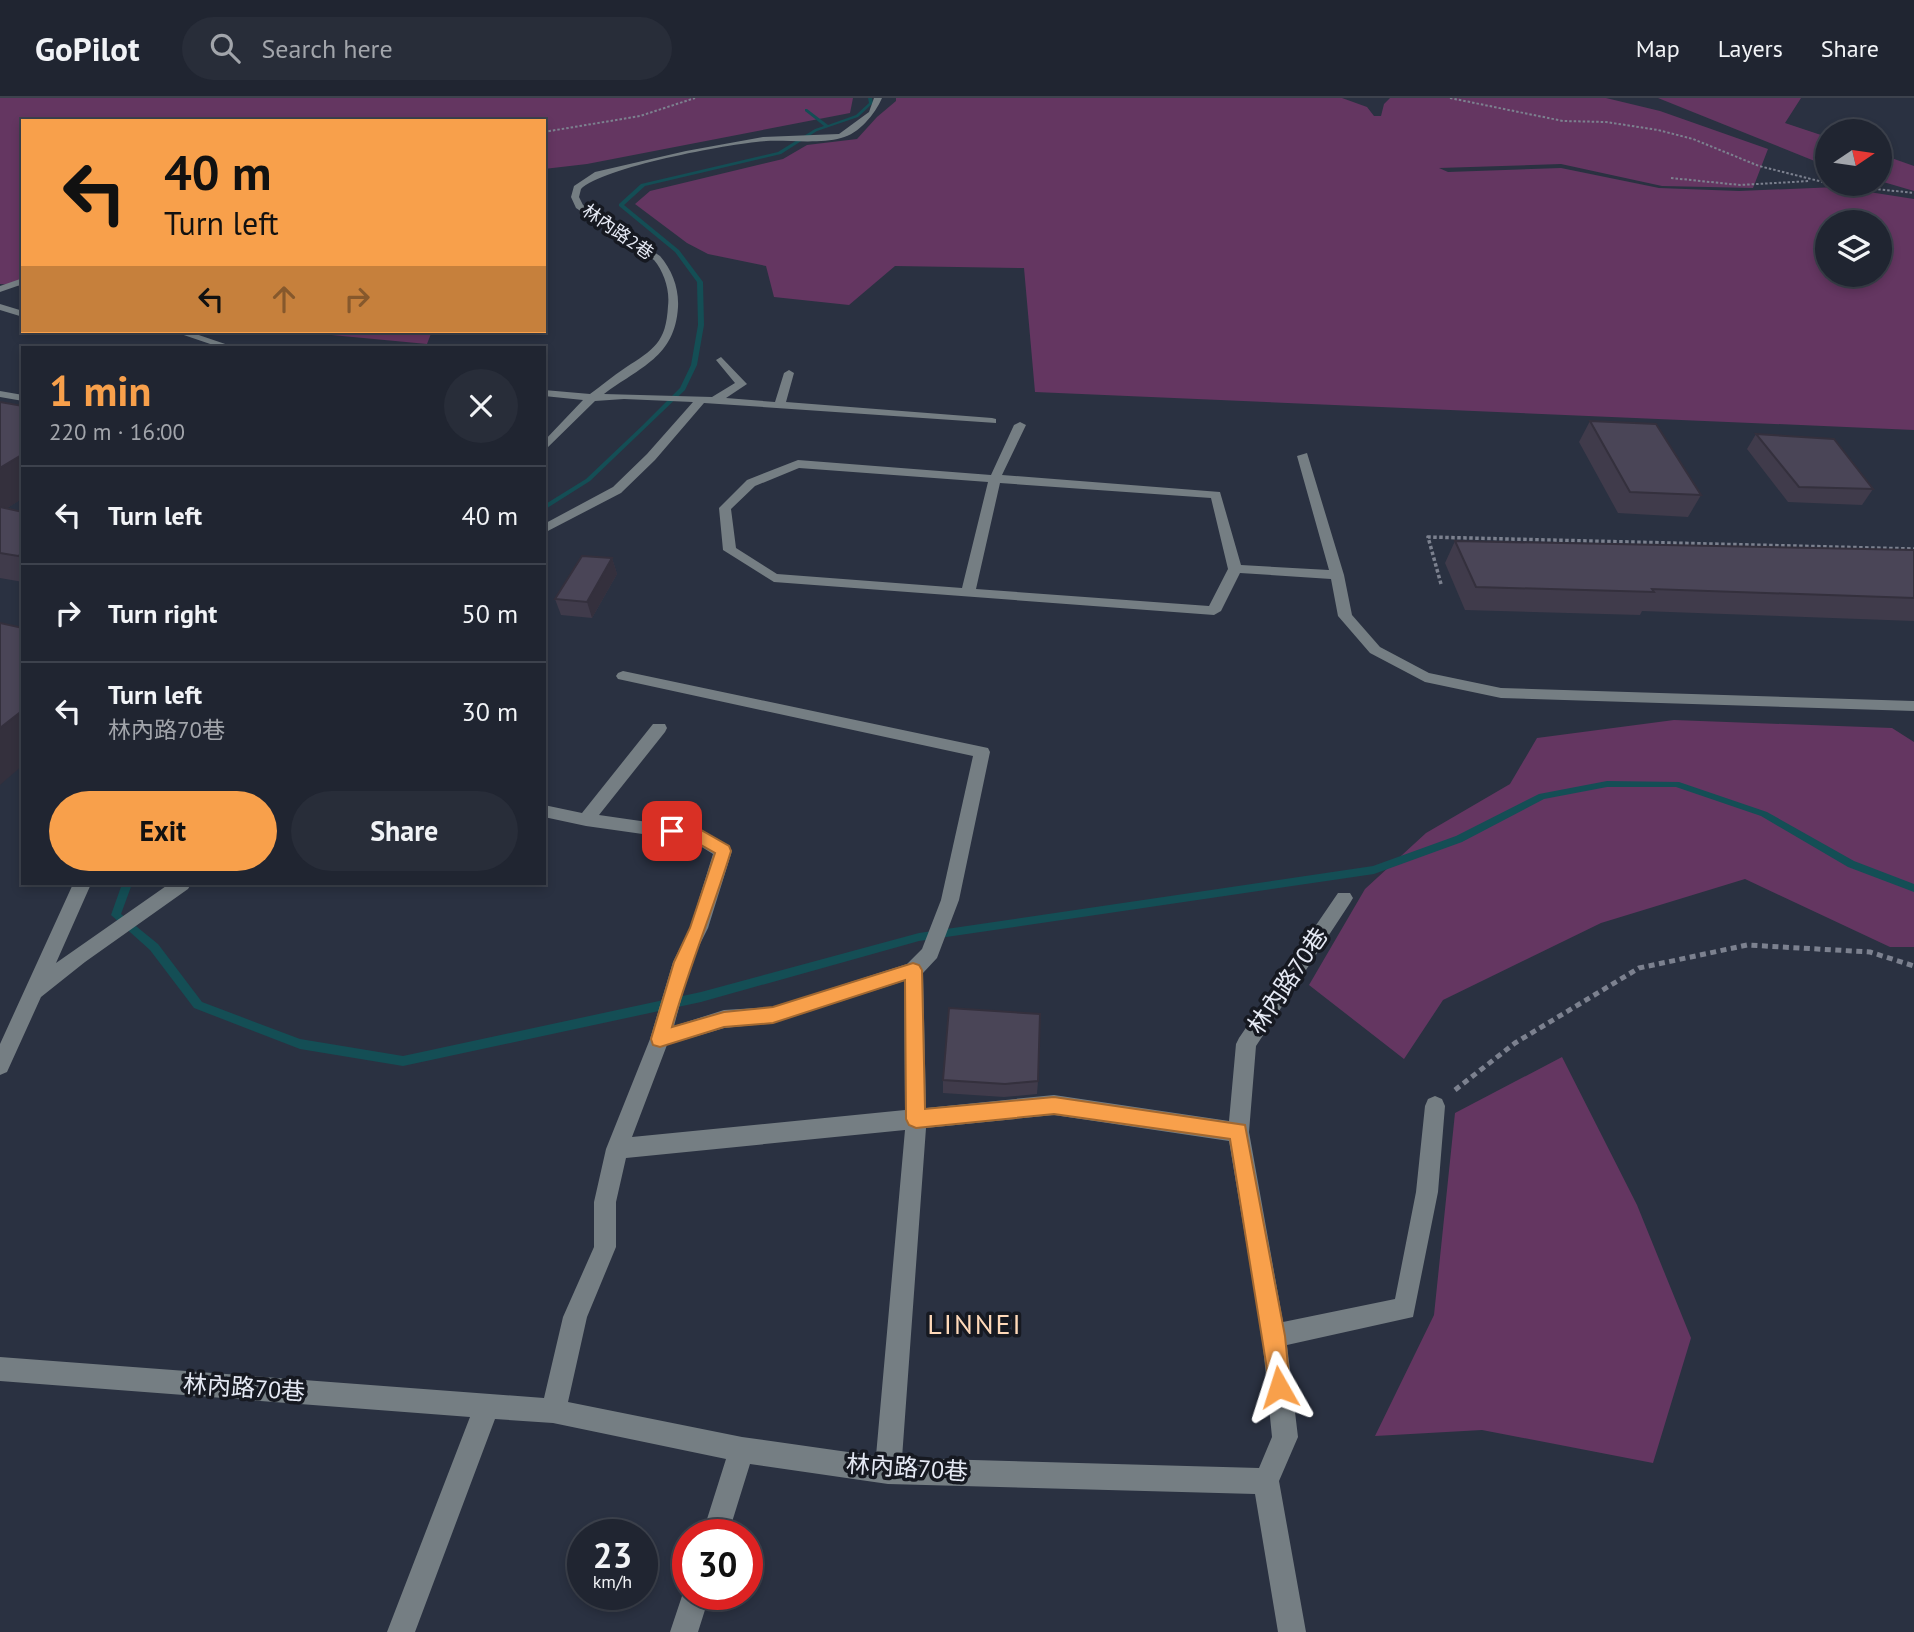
<!DOCTYPE html>
<meta charset="utf-8">
<style>
body{margin:0;font-family:"PT Sans","Noto Sans TC",sans-serif;background:#282d39;color:#f1f3f6;height:100vh;display:flex;flex-direction:column;font-size:26px;white-space:nowrap}
*{box-sizing:border-box;margin:0}
p{font-size:23px;color:#a2a5ab}
.icon{flex:none;width:38px;height:38px;fill:none;stroke:currentColor;stroke-width:2;stroke-linecap:round;stroke-linejoin:round}
.map{position:relative;flex:1;overflow:hidden}
.side{position:absolute;left:21px;top:248px;width:525px;height:539px;display:flex;flex-direction:column;background:#202531;border-radius:0px;box-shadow:0 4px 10px #0003,0 0 0 2px #3d424d}
.side>*{flex:none}
.hud{position:absolute;left:21px;top:21px;width:525px;height:214px;border-radius:0px;box-shadow:0 4px 10px #0003,0 0 0 2px #3d424d;background:#f8a04b;color:#111;overflow:hidden}
.needle{width:46px;rotate:77deg}
.tools{position:absolute;left:1815px;top:21px;display:grid;gap:14px}
.tools a{display:grid;place-items:center;width:77px;height:77px;border-radius:50%;background:#202531;box-shadow:0 4px 10px #0003,0 0 0 2px #3d424d;font-size:35px}
.speed{position:absolute;left:567px;top:1421px;display:flex;gap:14px;font-size:35px;font-weight:700;text-align:center}
.speed>*{display:grid;place-content:center;width:91px;height:91px;border-radius:50%;background:#202531;box-shadow:0 4px 10px #0003,0 0 0 2px #3d424d;line-height:1}
.speed small{font-size:18px;font-weight:400}
.speed .limit{border:10px solid #d22;background:#fff;color:#111}
.pin{position:absolute;display:grid;place-items:center;width:60px;height:60px;color:#fff;margin:-30px;border-radius:14px;box-shadow:0 4px 10px #0006}
.me{position:absolute;width:77px;margin:-38px;rotate:354deg;stroke-linejoin:round;filter:drop-shadow(0 0 5px #0008)}
.turn{display:flex;align-items:center;gap:24px;height:147px;padding:0 28px;font-size:32px}
.turn .icon{width:91px;height:91px;stroke-width:2.5}
.turn b{display:block;font-size:49px;line-height:60px}
.lanes{display:flex;align-items:center;height:66px;padding:0 28px;background:#0003;justify-content:center;gap:35px;direction:ltr}
.lanes .off{opacity:.35}
.round{display:grid;place-items:center;flex:none;width:74px;height:74px;border-radius:37px;background:#282d39}
.summary{display:flex;align-items:center;justify-content:space-between;height:119px;padding:0 28px}
h1{font-size:42px;font-weight:700;line-height:52px;color:#f8a04b}
.action{display:flex;gap:14px;margin-top:auto;padding:14px 28px}
.action a{flex:1;height:80px;border-radius:42px;background:#f8a04b;color:#111;font-size:28px;font-weight:700;line-height:80px;text-align:center}
.action a+a{background:#282d39;color:#f1f3f6}
ul{padding:0;list-style:none}
li{display:flex;align-items:center;gap:21px;height:98px;padding:0 28px;border-top:2px solid #3d424d}
li div{flex:1}
li b{display:block;font-size:26px}
li em{font-style:normal}
header{display:flex;align-items:center;gap:42px;box-sizing:border-box;height:98px;padding:0 35px;background:#202531;border-bottom:2px solid #3d424d}
header strong{font-size:33px}
nav{display:flex;gap:38px;margin-inline-start:auto;font-size:24px}
.search{width:490px;height:63px;background:#282d39;display:flex;align-items:center;gap:18px;box-sizing:border-box;padding:0 24px;border-radius:38px;color:#a2a5ab;font-size:26px}
.map>svg:first-child{display:block}
</style>
<header>
<strong>GoPilot</strong>
<div class="search"><svg class="icon" aria-label="search" viewBox="0 0 24 24"><circle cx="10" cy="10" r="6"/><path d="M15 15l6 6"/></svg>Search here</div>
<nav><a>Map</a><a>Layers</a><a>Share</a></nav>
</header>
<div class="map">
<svg width="1914" height="1534" viewBox="0 0 1914 1534">
<rect width="100%" height="100%" fill="#2a3141"/>
<path fill="#643661" fill-rule="evenodd" d="M0,0H853L850,15L587,66L544,71V23H23V188L0,186Z
M896,0H1342L1367,9L1374,18H1381L1384,6L1390,0H1606L1660,13L1768,51L1753,90L1662,88L1561,66L1439,70L1448,74L1561,70L1659,90L1739,93L1837,89L1914,101V332L1035,294L1024,170L895,168L849,207L774,199L766,168L708,156L687,145L635,106L650,93L783,61L807,47L857,41L877,19L896,3ZM1880,124V177H1827V124Z
M1658,0H1801L1785,25L1827,39V68Z
M1880,56L1914,68V93L1880,83Z
M289,233H432L427,246Z
M1674,622L1892,630L1914,644V849H1890L1745,781L1601,825L1443,902L1404,961L1309,887L1365,791L1426,735L1510,686L1537,640Z
M1562,959L1637,1107L1691,1240L1653,1365L1482,1332L1375,1338L1434,1217L1455,1015Z"/>
<g fill="none" stroke-linecap="round" stroke-linejoin="round">
<path fill="#144e55" fill-rule="evenodd" d="M868,0H872L873,5L858,19L817,33L781,56L645,88L624,107L679,152L703,184L704,227L697,267L685,292L590,383L544,412V407L586,381L643,327L680,290L691,267L698,227L697,184L675,154L619,108V106L641,86L778,54L815,31L824,28L805,13V11H807L828,27L856,17L869,5Z
M1607,683L1679,684L1767,714L1854,763L1914,786V794L1848,769L1761,718L1676,689H1607L1544,701L1462,744L1374,776L919,843L701,904L403,968L300,951L194,910L150,852L111,817L122,786H132L121,816L158,846L202,904L300,941L403,958L701,894L919,835L1373,768L1456,738L1539,696Z"/>
<path stroke="#7c818f" stroke-width="2" stroke-dasharray="2.5 2" stroke-linecap="butt" d="M1450,0L1563,23L1606,24L1658,32L1693,41L1759,68L1827,85
M544,34L640,18L695,0
M1671,80L1740,87L1810,83
M1829,86L1914,95"/>
<path stroke="#7c818f" stroke-width="3.5" stroke-dasharray="3.5 2.5" stroke-linecap="butt" d="M1441,486L1428,439L1914,451"/>
<path stroke="#7c818f" stroke-width="5" stroke-dasharray="6 4.5" stroke-linecap="butt" d="M1455,992L1515,945L1639,870L1747,847L1870,854L1914,868"/>
<path fill="#757e83" fill-rule="evenodd" d="M874,0H882C875,16 859,36 841,40C820,46 789,42 766,43C732,45 602,69 581,91L579,99L583,107L660,158C672,172 679,190 678,209C675,259 640,269 604,296L712,299L735,285L716,262L721,259L747,286L726,300L775,304L784,275L789,272L794,275L786,304L992,320L996,321V325L704,305L655,362L621,395L544,435V426L613,389L647,356L693,304L624,301L595,303L544,353V343L583,302L544,298V292L590,296C601,288 613,278 625,270C654,251 666,245 668,208C670,192 664,174 654,162L576,110L571,99L574,88L595,74L686,53L763,39L839,36L869,14Z
M23,180V186L0,194V188Z
M0,206L23,213V219L0,212Z
M172,233H187L237,250H222Z
M0,293L23,297V303L0,299Z
M1020,324L1026,327L1002,377L1220,394L1241,467L1329,472L1297,358L1307,355L1344,477L1352,517L1380,549L1429,575L1501,590L1914,603V613L1501,600L1425,584L1370,555L1338,518L1331,481L1240,475L1221,513L1214,517L774,484L723,452L719,410L747,382L798,362L991,377L1014,327ZM799,370L988,384L962,490L777,476L736,450L731,411L755,388ZM1000,385L1211,400L1228,471L1209,508L976,491Z
M623,573L988,650L990,654L959,802L937,860L923,875L926,1010L1054,997L1229,1023L1236,946L1239,940L1338,795H1350L1353,800L1350,805L1256,948L1249,1034L1283,1224L1395,1201L1416,1094L1425,1008L1428,1001L1435,998L1442,1001L1445,1008L1438,1094L1413,1219L1287,1247L1298,1339L1279,1383L1306,1534H1278L1255,1396L888,1386L750,1366L728,1437H702L726,1361L553,1325L495,1321L415,1534H387L470,1319L0,1283V1259L544,1300L563,1219L594,1149V1104L606,1051L650,941L673,864L690,830L713,756L692,743L586,728L544,719V707L582,715L653,626H665L667,630L665,634L599,717L696,731L729,748L732,753L708,830L691,864L674,928L724,912L773,909L907,866L922,851L941,802L973,658L618,581L616,578L618,575ZM904,883L905,1012L632,1039L667,947L724,930L773,925ZM1054,1017L1229,1043L1262,1238L1272,1339L1259,1370L902,1360L926,1030ZM905,1032L876,1358L742,1339L568,1304L587,1219L616,1149V1104L626,1060Z
M73,786H91L56,865L169,786H191L188,791L85,864L41,899L7,974L0,977V946Z
M686,1486L688,1496H710L698,1534H670Z"/>
</g>
<path fill="#403b4b" d="M0,304L23,308V400L7,410L23,414V484L0,480Z
M1590,323L1701,397L1688,419L1618,415L1579,344Z
M1756,336L1873,391L1862,407L1788,404L1747,351Z
M1455,443L1914,452V523L1642,513L1640,517L1465,512L1445,465Z
M612,460L617,476L592,520L561,517L555,501Z
M943,982L1038,983L1037,996L1004,999L943,995Z"/>
<path fill="#34303d" d="M23,356V400L0,415V370Z
M23,455V464L18,458Z
M612,460L617,476L592,520L587,504Z
M23,612V667L0,687V630Z"/>
<path fill="#4a4557" stroke="#34303d" stroke-width="2" d="M0,304L23,308V356L0,370Z
M1590,323L1656,326L1701,397L1630,394Z
M1756,336L1834,341L1873,391L1799,389Z
M0,409L23,414V455L18,458L0,455Z
M1455,443L1914,452V500L1652,491L1654,494L1476,489Z
M582,458L612,460L587,504L555,501Z
M0,525L23,530V612L0,630Z
M949,910L1040,916L1038,983L1005,986L943,982Z"/>
<path fill="#f8a04b" stroke="#a16831" stroke-width="2" d="M672,727L701,732L729,748L731,753C713,812 689,869 672,929L724,914L773,909L913,865L919,867L922,872L925,1011L1054,999L1245,1027L1285,1238L1290,1289L1287,1296L1279,1300L1271,1296L1230,1041L1054,1016L916,1030L909,1027L906,1021L905,882L773,925L724,929L660,949L653,947L651,941L674,864L690,830L715,755L692,742L666,737L664,733L666,729Z"/>
<g text-anchor="middle" stroke-width="7" stroke-linejoin="round" paint-order="stroke">
<g font-size="18" fill="#e5e9f4" stroke="#161921">
<text transform="translate(618 134) rotate(35)" y="6">林內路2巷</text>
</g>
<g font-size="24" fill="#e5e9f4" stroke="#161921">
<text transform="translate(1288 883) rotate(-56)" y="8">林內路70巷</text>
<text transform="translate(244 1290) rotate(4)" y="8">林內路70巷</text>
<text transform="translate(907 1370) rotate(4)" y="8">林內路70巷</text>
</g>
<g font-size="28" letter-spacing="2" fill="#ffd9b9" stroke="#161921">
<text x="975" y="1236">LINNEI</text>
</g>
</g>
</svg>
<div class="tools">
<a><svg class="needle" viewBox="-14 -14 28 28"><path d="M0-13l5 13h-10z" fill="#e53935"/><path d="M0 13l5-13h-10z" fill="#a2a5ab"/></svg></a>
<a><svg class="icon" aria-label="layers" viewBox="0 0 24 24"><path d="M12 4l9 5-9 5-9-5zM3 14l9 5 9-5"/></svg></a>
</div>
<div class="speed"><div>23<small>km/h</small></div><div class="limit">30</div></div>
<div class="pin" style="left:672px;top:733px;background:#d93025"><svg class="icon" aria-label="arrive" viewBox="0 0 24 24"><path d="M6 21V4h12l-3 4 3 4H6"/></svg></div>
<svg class="me" style="left:1279px;top:1289px" viewBox="-20 -20 40 40"><path d="M0-17L14 15 0 8-14 15z" fill="#f8a04b" stroke="#fff" stroke-width="4"/></svg>
<div class="hud">
<div class="turn"><svg class="icon" aria-label="left" viewBox="0 0 24 24"><path d="M17 20v-9H6M10 6l-5 5 5 5"/></svg><div><b>40 m</b>Turn left</div></div>
<div class="lanes"><svg class="icon" aria-label="left" viewBox="0 0 24 24"><path d="M17 20v-9H6M10 6l-5 5 5 5"/></svg><svg class="icon off" aria-label="ahead" viewBox="0 0 24 24"><path d="M12 20V5M6 11l6-6 6 6"/></svg><svg class="icon off" aria-label="right" viewBox="0 0 24 24"><path d="M7 20v-9h11M14 6l5 5-5 5"/></svg></div>
</div>
<section class="side">
<div class="summary"><div><h1>1 min</h1><p>220 m · 16:00</p></div><a class="round"><svg class="icon" aria-label="close" viewBox="0 0 24 24"><path d="M6 6l12 12M18 6L6 18"/></svg></a></div>
<ul>
<li><svg class="icon" aria-label="left" viewBox="0 0 24 24"><path d="M17 20v-9H6M10 6l-5 5 5 5"/></svg><div><b>Turn left</b></div><em>40 m</em></li>
<li><svg class="icon" aria-label="right" viewBox="0 0 24 24"><path d="M7 20v-9h11M14 6l5 5-5 5"/></svg><div><b>Turn right</b></div><em>50 m</em></li>
<li><svg class="icon" aria-label="left" viewBox="0 0 24 24"><path d="M17 20v-9H6M10 6l-5 5 5 5"/></svg><div><b>Turn left</b><p>林內路70巷</p></div><em>30 m</em></li>
</ul>
<div class="action"><a>Exit</a><a>Share</a></div>
</section>
</div>
